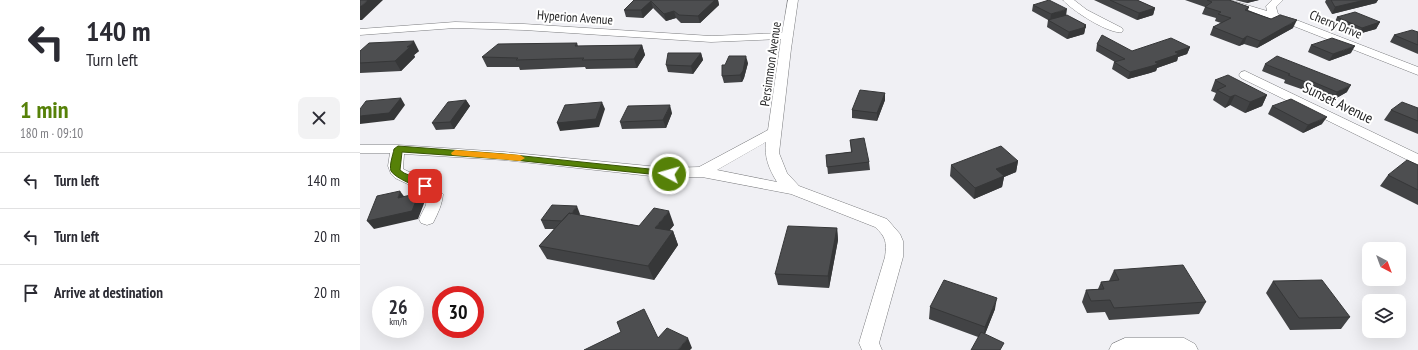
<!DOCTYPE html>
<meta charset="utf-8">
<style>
body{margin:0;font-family:"PT Sans Narrow",sans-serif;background:#f2f2f3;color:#2b2b33;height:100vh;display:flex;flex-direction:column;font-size:15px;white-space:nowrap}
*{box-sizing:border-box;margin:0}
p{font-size:13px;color:#7c7c81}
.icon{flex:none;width:22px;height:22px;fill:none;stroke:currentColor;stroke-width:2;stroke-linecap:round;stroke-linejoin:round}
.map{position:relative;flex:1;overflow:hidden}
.drawer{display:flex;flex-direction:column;background:#fff;width:360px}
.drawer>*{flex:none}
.banner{background:#fff;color:#2b2b33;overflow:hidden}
.needle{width:26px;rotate:139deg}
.buttons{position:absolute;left:1002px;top:242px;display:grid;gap:8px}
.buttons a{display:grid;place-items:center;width:44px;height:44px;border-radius:8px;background:#fff;box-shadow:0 4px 16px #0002;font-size:20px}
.speed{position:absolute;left:12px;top:286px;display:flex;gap:8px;font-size:20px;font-weight:700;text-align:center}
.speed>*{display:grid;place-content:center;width:52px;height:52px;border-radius:50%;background:#fff;box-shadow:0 4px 16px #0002;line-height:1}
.speed small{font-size:10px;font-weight:400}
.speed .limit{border:6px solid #d22;background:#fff;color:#111}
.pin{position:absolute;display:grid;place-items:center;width:34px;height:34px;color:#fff;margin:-17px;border-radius:8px;box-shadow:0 2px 6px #0006}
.me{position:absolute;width:44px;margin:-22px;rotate:276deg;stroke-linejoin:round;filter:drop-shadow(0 0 3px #0008)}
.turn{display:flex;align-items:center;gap:14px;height:84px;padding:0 20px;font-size:18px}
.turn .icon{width:52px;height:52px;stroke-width:2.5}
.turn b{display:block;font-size:28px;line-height:34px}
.round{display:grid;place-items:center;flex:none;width:42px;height:42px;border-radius:8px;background:#f2f2f3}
.summary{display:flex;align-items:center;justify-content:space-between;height:68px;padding:0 20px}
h1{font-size:24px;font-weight:800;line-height:30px;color:#568108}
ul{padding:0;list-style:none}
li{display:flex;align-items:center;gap:12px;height:56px;padding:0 20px;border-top:1px solid #e1e1e2}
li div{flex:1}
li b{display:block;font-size:15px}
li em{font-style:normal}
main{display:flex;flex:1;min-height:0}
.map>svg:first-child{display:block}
</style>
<main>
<section class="drawer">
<div class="banner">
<div class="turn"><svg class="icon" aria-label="left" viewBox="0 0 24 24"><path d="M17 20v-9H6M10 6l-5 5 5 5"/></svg><div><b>140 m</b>Turn left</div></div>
</div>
<div class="summary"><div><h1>1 min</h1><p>180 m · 09:10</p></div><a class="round"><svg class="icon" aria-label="close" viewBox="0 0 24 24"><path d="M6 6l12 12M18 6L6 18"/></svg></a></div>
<ul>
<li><svg class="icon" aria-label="left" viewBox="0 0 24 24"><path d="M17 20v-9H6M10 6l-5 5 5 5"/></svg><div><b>Turn left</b></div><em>140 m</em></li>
<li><svg class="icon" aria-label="left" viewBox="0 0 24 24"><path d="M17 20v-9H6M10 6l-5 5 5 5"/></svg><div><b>Turn left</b></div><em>20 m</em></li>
<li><svg class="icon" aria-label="arrive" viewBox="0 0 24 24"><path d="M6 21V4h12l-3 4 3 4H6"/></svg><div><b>Arrive at destination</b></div><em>20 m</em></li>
</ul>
</section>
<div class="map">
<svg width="1058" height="350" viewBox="0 0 1058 350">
<rect width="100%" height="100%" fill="#f0f0f4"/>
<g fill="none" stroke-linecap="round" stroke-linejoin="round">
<g stroke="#7b7c7f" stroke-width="1">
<path id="street" d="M428,0H438L431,49L419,153L427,173L439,186L527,219L540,234L543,241V257L519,343L522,350H502L499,343L525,257C527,242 526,237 515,227L431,194L342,177L309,178L144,160L44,154L43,169L70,182L83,194C82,205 78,213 73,223L67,225L61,223L59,219L66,205L67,196L60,190L35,178L31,174L28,166L30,153H0V145H38L144,152L309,168L339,167L408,130L421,39L351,42L164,30L95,28L0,35V29L95,22L164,24L351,36L422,33ZM406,142C404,157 409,169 417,182L357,170Z
M703,0H714L727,10L762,28L763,30L762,32C750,35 711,10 703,0Z
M855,0H870L907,11L906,6L912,0H923L916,7L918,14L939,21L1058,67V75L931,25L857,2Z
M885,71L1058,154V165L881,78L879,75L881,72Z
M765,338H824L835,344L838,350H749L752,344Z"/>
</g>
<use href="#street" fill="#fff" fill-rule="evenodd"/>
</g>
<path fill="#424345" d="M274,0H358L359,5L340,23H321L316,18L306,21L293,8L283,18L266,17L264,10Z
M734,0H777L795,8L793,15L777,20Z
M825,0H869L889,7L888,10L933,28L897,48L884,44L879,46L850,35L853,27L861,23L855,21L856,18L842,14L845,7Z
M875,0H899L887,3Z
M966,0H1018L1016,3L972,14L965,2Z
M673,5L706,15L726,25L724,34L707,39L687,27L688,20L672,11Z
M977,17L1020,22L1016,29L998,34L974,24Z
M1058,32V54L1030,42L1034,35Z
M217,43L218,46L282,45L285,55L277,68L226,69L225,67L160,70L159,67H127L122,57Z
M737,44L772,51L830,47L827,54L818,57L817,61L797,68L796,71L790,73L768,79L752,69L754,62H755L736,51Z
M951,45L991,53L969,61L948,52Z
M0,51H59L54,55L55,57L41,71L0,73Z
M341,53L343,60L333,74L308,72L306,65Z
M388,63L384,78L382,82L364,83L362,76L365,65Z
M905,64L987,92L973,100L947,88L944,90L924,83L925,80L902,71Z
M855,80L907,95L902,106L885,113L870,105L865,108L853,100L856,93L851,91Z
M525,93V100L517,121L492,118V110Z
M106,100L110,106L94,129L76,130L72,123Z
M912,106L962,124L943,133L908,114Z
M1058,108V134L1024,120L1031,110Z
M312,113L306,128L262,129L260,122Z
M490,140L509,162L510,170L468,174L466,155L491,152Z
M658,161L656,172L644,177L642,187L614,199L590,176L591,165Z
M1058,165V205L1020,186L1028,175Z
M220,214L219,215L279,226L314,225L309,231H313L318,245L294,280L187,259L179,246L194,229H185L181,220Z
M477,228L478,240L469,288L418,285L415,274Z
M754,270L846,302L839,314L749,320L745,312L727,313L722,302L726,290L738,289L741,282L749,281Z
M913,281L990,317L981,329L930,330L906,293Z
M570,307L635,309L625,334L618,337L569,319Z"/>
<path fill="#363738" d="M8,0H23L2,20H0V7Z
M355,0H358L359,5L340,23L338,16Z
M888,0H899L887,3Z
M1005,0H1018L1016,3L972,14L975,7Z
M291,1L293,8L283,18L281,10Z
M795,8L793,15L777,20L779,13Z
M707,9L706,16L690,21L691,14Z
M314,11L316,18L306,21L304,14Z
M937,20L933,28L897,48L900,41Z
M1020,22L1016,29L998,34L1002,28Z
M726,25L724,34L707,39L709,32Z
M887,36L884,44L879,46L883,39Z
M54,41L59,51L54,55L55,57L41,71L35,61L47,47Z
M282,45L285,55L277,68L274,59Z
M995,46L991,53L969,61L973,54Z
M830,47L827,54L818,57L817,61L797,68L796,71L790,73L768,79L770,72L795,62L815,52Z
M341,53L343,60L333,74L331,66Z
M386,56L388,63L384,78L382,82L380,75Z
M951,81L947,88L944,90L948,83Z
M991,85L987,92L973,100L977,92Z
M525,93V100L517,121V113Z
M875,95L870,105L865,108L870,97Z
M907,95L902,106L885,113L890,102Z
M41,98L45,105L34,120L0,124V116Z
M106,100L110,106L94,129L90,122Z
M242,102L245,109L239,127L200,131L197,123Z
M310,105L312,113L306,128L303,120Z
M967,117L962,124L943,133L948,125Z
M658,161L656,172L644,177L642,187L614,199L615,188L636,169Z
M40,191L46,199L38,198Z
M59,193L65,201L58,219L14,229L7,221Z
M217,206L220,214L209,230L205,222Z
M309,211L314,225L300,242L295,228Z
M477,228L478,240L469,288L468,276Z
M313,231L318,245L294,280L288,266Z
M637,298L635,309L623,339L625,327Z
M328,338L332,348L330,350H318Z"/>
<path fill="#4d4e50" stroke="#363738" d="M0,0H8L0,7Z
M274,0H355L338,16L319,15L314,11L304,14L291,1L281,10H264Z
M689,0L707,9L691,14L673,5Z
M750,0H777L795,8L779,13Z
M847,0H869L889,7L885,10L911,19L920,15L937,20L900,41L887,36L883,39L853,27L871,18L858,14L861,12L845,7L852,2Z
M971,0H1005L975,7Z
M995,12L1020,22L1002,28L977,17Z
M707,15L726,25L724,26L726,27L709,32L688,20Z
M1052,30L1058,32V45L1034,35Z
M742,35L772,51L811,38L830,47L815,52L819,54L795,62L798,64L792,66L770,72L754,62L765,59L737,44Z
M972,38L995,46L973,54L951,45Z
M54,41L47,47H50L35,61L0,63V51L9,43Z
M217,43L215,46L282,45L274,59L222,60L224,58L156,60L158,58L122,57L138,44Z
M308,53H341L331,66L306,65Z
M369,56H386L383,71L380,75L362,76V65H365Z
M917,56L991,85L977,92L951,81L948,83L928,75L930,74L905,64Z
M868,75L907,95L890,102L875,95L870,97L857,90L866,86L855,80Z
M500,90L525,93L517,113L492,110Z
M41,98L29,113L0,116V109L6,101Z
M931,99L967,117L948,125L912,106Z
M106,100L90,122L72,123L88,102Z
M242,102L236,119L197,123L205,105Z
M1042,102L1058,108V121L1031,110Z
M310,105L303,120L260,122L268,106Z
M504,138L509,162L467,167L466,155L492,152L490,140Z
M641,146L658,161L636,169L644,176L615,188L591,165Z
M1047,160L1058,165V190L1028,175Z
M40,191L38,198L59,193L52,211L7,221L17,196Z
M192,205L217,206L211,214L209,213L202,221L181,220Z
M294,208L309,211L295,228L313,231L288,266L179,246L209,213L279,226Z
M428,226L477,228L468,276L415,274Z
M823,265L846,302L754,308L750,300L731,301L726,290L744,289L741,282L759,280L754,270Z
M584,280L637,298L625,327L570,307Z
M962,280L990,317L939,318L913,281Z
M284,309L298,338L307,328L328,338L318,350H224L261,332L257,322Z
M621,332L644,343L640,350H611Z"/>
<path fill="#568108" stroke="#385405" d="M38,146L144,154L309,171L313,174L309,176L144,159L42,152L40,170L44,173L68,183L70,186L65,189C57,187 35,178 31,171C29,165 33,155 34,149Z"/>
<path fill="#f59e0b" d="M95,150L160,155L165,158L160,161L92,155L91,153Z"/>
<g text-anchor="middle" stroke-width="4" stroke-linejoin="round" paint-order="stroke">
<g font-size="13" fill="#1f1f20" stroke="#fff">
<text transform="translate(215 17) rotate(4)" y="5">Hyperion Avenue</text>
<text transform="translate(976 24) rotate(22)" y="5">Cherry Drive</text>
<text transform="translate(410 64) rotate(-82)" y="5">Persimmon Avenue</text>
</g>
<g font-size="15" fill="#1f1f20" stroke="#fff">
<text transform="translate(978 103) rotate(26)" y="5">Sunset Avenue</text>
</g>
</g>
</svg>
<div class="buttons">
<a><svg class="needle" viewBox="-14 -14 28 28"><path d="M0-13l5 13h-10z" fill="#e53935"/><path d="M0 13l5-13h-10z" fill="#7c7c81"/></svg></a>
<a><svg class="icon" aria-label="layers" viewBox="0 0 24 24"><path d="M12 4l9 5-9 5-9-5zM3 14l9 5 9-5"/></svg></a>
</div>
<div class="speed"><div>26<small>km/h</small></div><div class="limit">30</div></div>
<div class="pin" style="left:65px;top:186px;background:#d93025"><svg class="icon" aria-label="arrive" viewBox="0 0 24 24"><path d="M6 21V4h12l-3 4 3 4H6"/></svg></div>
<svg class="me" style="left:309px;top:174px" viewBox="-20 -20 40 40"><circle r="17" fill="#568108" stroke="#fff" stroke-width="3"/><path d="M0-11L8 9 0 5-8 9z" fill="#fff"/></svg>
</div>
</main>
